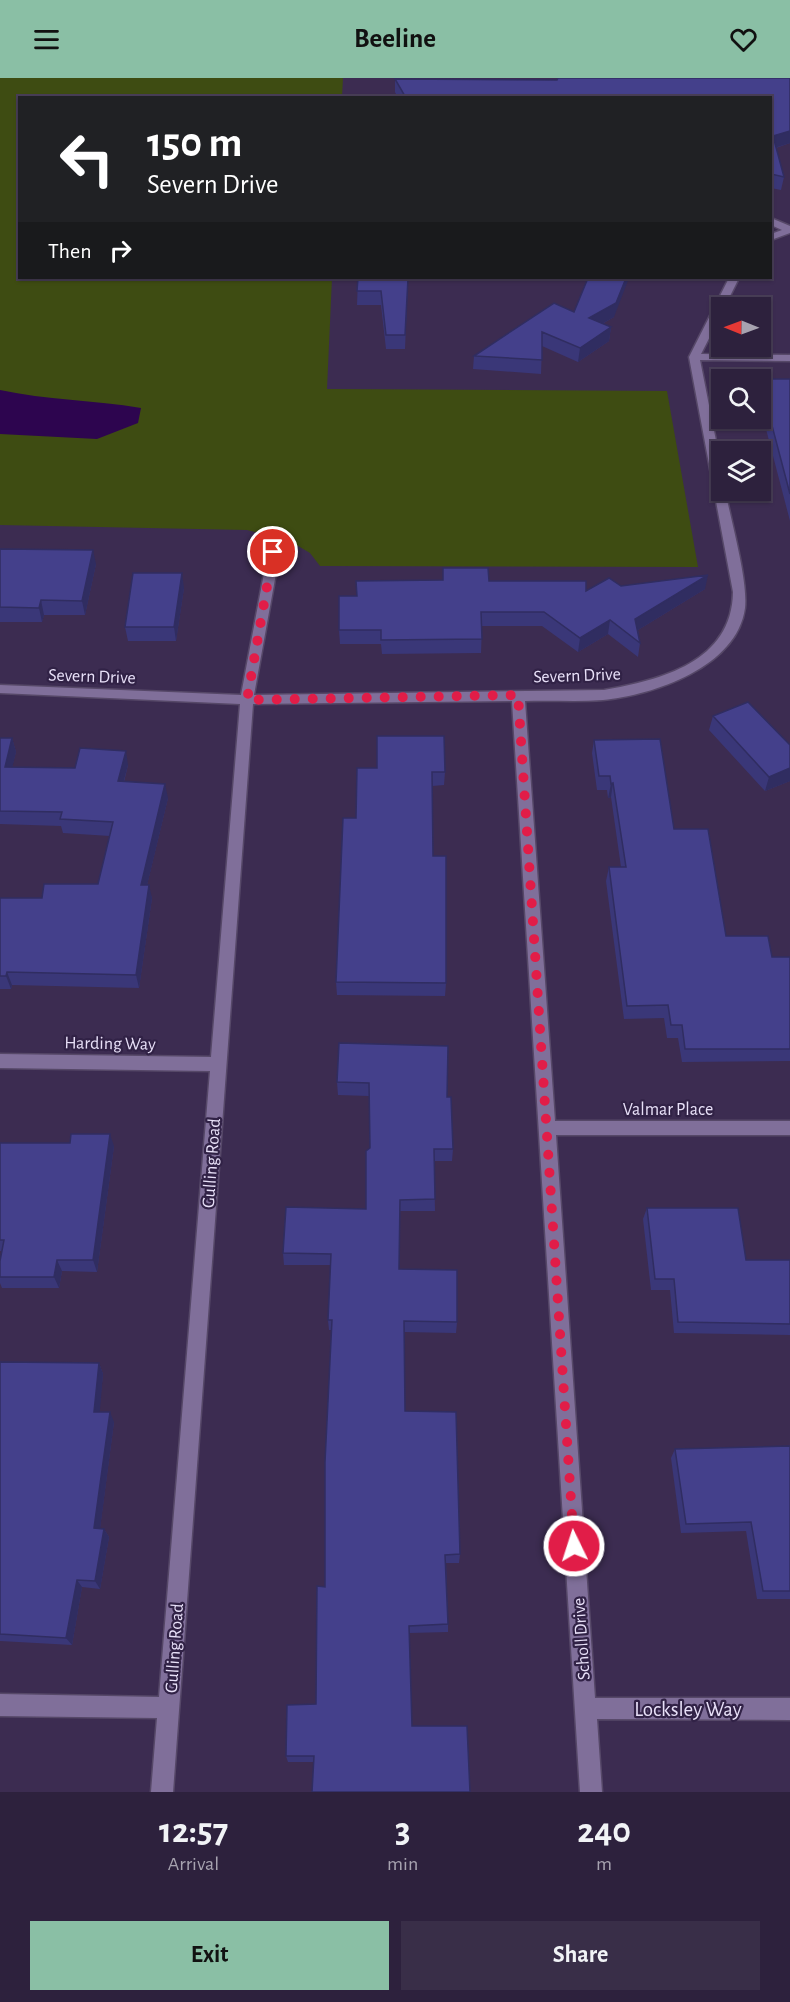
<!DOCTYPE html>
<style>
body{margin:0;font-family:"Alegreya Sans",sans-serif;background:#392e48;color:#f1f3f6;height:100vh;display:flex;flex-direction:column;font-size:22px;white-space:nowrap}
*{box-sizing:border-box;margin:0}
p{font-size:20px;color:#a7a3b0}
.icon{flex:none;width:33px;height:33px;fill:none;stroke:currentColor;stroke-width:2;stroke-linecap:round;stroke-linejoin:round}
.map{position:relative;height:1714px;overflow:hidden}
.panel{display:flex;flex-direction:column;background:#2d213d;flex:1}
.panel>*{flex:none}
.top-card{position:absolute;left:18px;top:18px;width:754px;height:183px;border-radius:0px;box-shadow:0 2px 4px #0004,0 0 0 2px #483e57;background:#202124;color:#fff;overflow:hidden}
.needle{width:39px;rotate:271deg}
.controls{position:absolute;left:711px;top:219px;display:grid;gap:12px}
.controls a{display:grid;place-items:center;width:60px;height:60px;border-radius:0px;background:#2d213d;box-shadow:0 2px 4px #0004,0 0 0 2px #483e57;font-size:30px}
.pin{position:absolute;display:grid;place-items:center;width:51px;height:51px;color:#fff;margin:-26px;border:3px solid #fff;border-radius:50%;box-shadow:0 2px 6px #0007}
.me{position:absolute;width:66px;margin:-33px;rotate:356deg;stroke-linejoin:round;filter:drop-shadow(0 0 4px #0008)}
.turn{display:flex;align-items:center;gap:21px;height:126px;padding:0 30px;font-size:27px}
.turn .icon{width:78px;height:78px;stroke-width:2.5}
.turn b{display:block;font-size:42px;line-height:51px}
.then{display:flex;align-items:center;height:57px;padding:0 30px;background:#0003;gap:12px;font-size:22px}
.eta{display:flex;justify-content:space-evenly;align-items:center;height:102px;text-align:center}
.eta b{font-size:36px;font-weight:700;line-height:42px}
.button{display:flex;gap:12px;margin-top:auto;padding:12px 30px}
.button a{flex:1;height:69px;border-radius:0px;background:#8abfa5;color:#111;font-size:24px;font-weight:700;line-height:69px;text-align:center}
.button a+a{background:#392e48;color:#f1f3f6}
header{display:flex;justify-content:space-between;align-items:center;height:78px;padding:0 30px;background:#8abfa5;color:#111;font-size:27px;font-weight:700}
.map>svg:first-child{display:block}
</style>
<header><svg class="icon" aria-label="menu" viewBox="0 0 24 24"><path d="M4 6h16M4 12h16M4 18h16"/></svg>Beeline<svg class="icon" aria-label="heart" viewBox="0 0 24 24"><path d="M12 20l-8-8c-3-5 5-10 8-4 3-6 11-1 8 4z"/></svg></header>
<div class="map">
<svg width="790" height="1714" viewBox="0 0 790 1714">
<rect width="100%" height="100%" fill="#3c2c51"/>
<path fill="#3e4c12" d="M0,0H343L342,19L20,20V200H332L327,311L667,313L698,489L320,488L310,475L288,462L247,452L0,447Z"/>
<path fill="#2d054f" d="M0,312C46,322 94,322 141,330L138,345L97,361L0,356Z"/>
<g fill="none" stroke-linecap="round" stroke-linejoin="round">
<g stroke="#564868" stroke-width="3">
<path id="street" d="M771,140L790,148V155L771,162V156L782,152L771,147Z
M729,200H739L724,230H722V235L701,276L790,277V283L700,282L722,393V412H725C731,443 748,502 745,530C737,589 654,617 603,622C577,624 551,622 525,623L555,1043H790V1057H556L595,1620H790V1642L597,1641L602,1714H580L512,623L253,626L173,1714H151L157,1640L0,1638V1616L159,1619L210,993L0,990V976L211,979L240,626L0,615V607L241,617L265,490L268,458L274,454L280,458L277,490L254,617L604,612C661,602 732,584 733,514L689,279Z"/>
</g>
<use href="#street" fill="#806f9a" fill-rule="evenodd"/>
</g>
<path fill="#3a3778" d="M790,0V65L776,70L784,99L781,112L771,110V20H398L395,14V1L557,2Z
M358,200H408L405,271H386L381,227H357Z
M574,234L614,239L602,246L611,249L609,263L578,284L542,268L541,296L473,291L474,278Z
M790,301V443L760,328V302Z
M0,471L96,486L85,537H44L42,544H0Z
M489,503L586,513L621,508L705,511L638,552L640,565L638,579L608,556L578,574L542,548H482L481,575L382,576L381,566H340L339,552L357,518Z
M184,510L176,563H128L125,549Z
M713,638L790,667V703L765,713L709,652Z
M0,660H12L16,674L12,689L75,690L128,687L124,704L168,720L147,807L152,820L139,910L12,907L11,911H0V820H42L98,806L110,758L63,755L61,748L0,746Z
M594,662L674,751L726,858L772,879H790V983L682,984L678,960H667L664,940L624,941L606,803L609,789H621L611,719L608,720L607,712H597L592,675Z
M377,690L445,694L444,707L432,708L433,778L446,905L445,918L337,917L336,904L356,740Z
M339,965L447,1019L453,1071L452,1083H434L435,1133H400L399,1191L457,1244L456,1255L404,1254L405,1333L460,1476L459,1485H446L448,1546V1554L409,1555L313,1684H288L286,1678L316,1626L325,1509L331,1252H329L328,1242L331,1187H284L283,1175L366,1131L370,1070L369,1018L338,1017L337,1004Z
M0,1065L114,1068L97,1194L62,1193L59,1210H2L0,1205V1183L2,1173H0Z
M647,1130L746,1182H790V1257L674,1255L670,1212H651L643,1141Z
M0,1284L99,1285L103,1296L99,1334L114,1344L100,1450L104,1451L109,1459L100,1511L82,1509L72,1567L0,1563Z
M790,1368V1521H757L746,1453L681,1455L671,1380L675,1371Z"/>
<path fill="#302d61" d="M790,53V65L771,71L773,58Z
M626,200H629L614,239L587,254L589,240Z
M611,249L609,263L578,284L580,270Z
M93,472L96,486L85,537L82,523Z
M182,495L184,510L176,563L174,549Z
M708,497L705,511L633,555L635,541Z
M41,522L44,537L42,544L39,530Z
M610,542L608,556L578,574L580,560Z
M12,660L16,674L9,703L5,689Z
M126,673L128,687L120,717L118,703Z
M790,690V703L765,713L769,699Z
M613,705L611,719L608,720L611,706Z
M165,706L168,720L144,820L141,807Z
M149,807L152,820L139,910L136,897Z
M7,894L12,907L11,911L6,898Z
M110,1056L114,1068L97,1194L93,1182Z
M57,1182L62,1193L59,1210L54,1199Z
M99,1285L103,1296L99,1343L94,1334Z
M110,1334L114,1344L99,1459L94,1450Z
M104,1451L109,1459L100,1511L95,1503Z
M77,1502L82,1509L72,1567L66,1560Z"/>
<path fill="#44408b" stroke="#302d61" stroke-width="1.5" d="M558,0H790V53L773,58L784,99L771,96V20H406L395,1L557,2Z
M358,200H408L405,257H386L381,213H357Z
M588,200H626L616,225L589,240L611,249L580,270L542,254V282L474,278L554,225L574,234Z
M760,301H790V416L760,302Z
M0,471L93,472L82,523L41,522L39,530L0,529Z
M443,490H488L489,503H586V513L609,500L621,508L708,497L635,541L640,565L610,542L580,560L544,534H481L482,561L381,562V552H339V518H357L356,503L443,502Z
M133,495H182L174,549H125Z
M748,624L790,667V690L769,699L713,638Z
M377,658H444L445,694H432L433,778H446V905L336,904L343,740H356L357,690H377Z
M0,660H12L5,689L75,690L80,670L126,673L118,703L165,706L141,807H149L136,897L7,894L6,898H0V820H42L44,806H98L113,744L60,741L62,734L0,733Z
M660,661L674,751H708L726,858H768L772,879H790V971H685L682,947H671L668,927L627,928L609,789H626L613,705L611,706L610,698H599L594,662Z
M339,965L448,968L447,1019H451L453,1071H434L435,1121L400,1122L399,1191L457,1192V1244L404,1243L405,1333L456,1334L460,1476L445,1477L448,1546L409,1548L412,1648H467L470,1714H312L314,1678H286L287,1627L316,1626L317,1508L325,1509V1384L332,1242H328L331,1176L283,1175L286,1129L366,1131V1073L370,1070L369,1005L337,1004Z
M71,1056H110L93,1182H57L54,1199H0V1183L4,1162H0V1065H70Z
M647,1130H738L746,1182H790V1246L678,1244L674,1201H655Z
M0,1284L99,1285L94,1334H110L94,1450L104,1451L95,1503L77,1502L66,1560L0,1556Z
M790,1368V1513H763L751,1444L686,1446L675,1371Z"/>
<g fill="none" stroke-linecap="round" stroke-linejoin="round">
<path stroke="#e11d48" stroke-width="10" stroke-dasharray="0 18" d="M273,474L247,622L518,617L574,1468"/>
</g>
<g text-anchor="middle" stroke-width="4.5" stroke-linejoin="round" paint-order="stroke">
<g font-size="18" fill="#e8e0f8" stroke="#312246">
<text transform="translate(577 597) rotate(-2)" y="6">Severn Drive</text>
<text transform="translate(92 598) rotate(2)" y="6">Severn Drive</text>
<text transform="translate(110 965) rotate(1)" y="6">Harding Way</text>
<text x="668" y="1037">Valmar Place</text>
<text transform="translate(211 1085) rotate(-86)" y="6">Gulling Road</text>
<text transform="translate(581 1561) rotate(-94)" y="6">Scholl Drive</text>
<text transform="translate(174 1570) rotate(-86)" y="6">Gulling Road</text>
</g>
<g font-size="21" fill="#e8e0f8" stroke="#312246">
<text x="688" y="1638">Locksley Way</text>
</g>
</g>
</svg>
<div class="controls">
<a><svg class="needle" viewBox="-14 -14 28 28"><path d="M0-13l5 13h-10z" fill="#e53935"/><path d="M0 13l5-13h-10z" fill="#a7a3b0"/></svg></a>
<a><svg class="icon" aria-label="search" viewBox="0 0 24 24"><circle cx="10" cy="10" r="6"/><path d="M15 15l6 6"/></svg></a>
<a><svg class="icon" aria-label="layers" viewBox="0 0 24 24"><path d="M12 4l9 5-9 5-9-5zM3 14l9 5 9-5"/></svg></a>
</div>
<div class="pin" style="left:273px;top:474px;background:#d93025"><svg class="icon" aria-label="arrive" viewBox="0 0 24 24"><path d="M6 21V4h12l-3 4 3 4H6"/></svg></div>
<svg class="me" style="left:574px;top:1468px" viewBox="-20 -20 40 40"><circle r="17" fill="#e11d48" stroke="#fff" stroke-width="3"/><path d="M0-11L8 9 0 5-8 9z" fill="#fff"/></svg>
<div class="top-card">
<div class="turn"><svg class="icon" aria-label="left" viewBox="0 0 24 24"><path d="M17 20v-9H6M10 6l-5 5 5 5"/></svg><div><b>150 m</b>Severn Drive</div></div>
<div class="then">Then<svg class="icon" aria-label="right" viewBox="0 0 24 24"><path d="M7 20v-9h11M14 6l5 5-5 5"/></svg></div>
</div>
</div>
<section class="panel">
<div class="eta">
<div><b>12:57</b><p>Arrival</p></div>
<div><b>3</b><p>min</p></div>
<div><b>240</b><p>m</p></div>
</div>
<div class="button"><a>Exit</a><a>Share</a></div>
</section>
